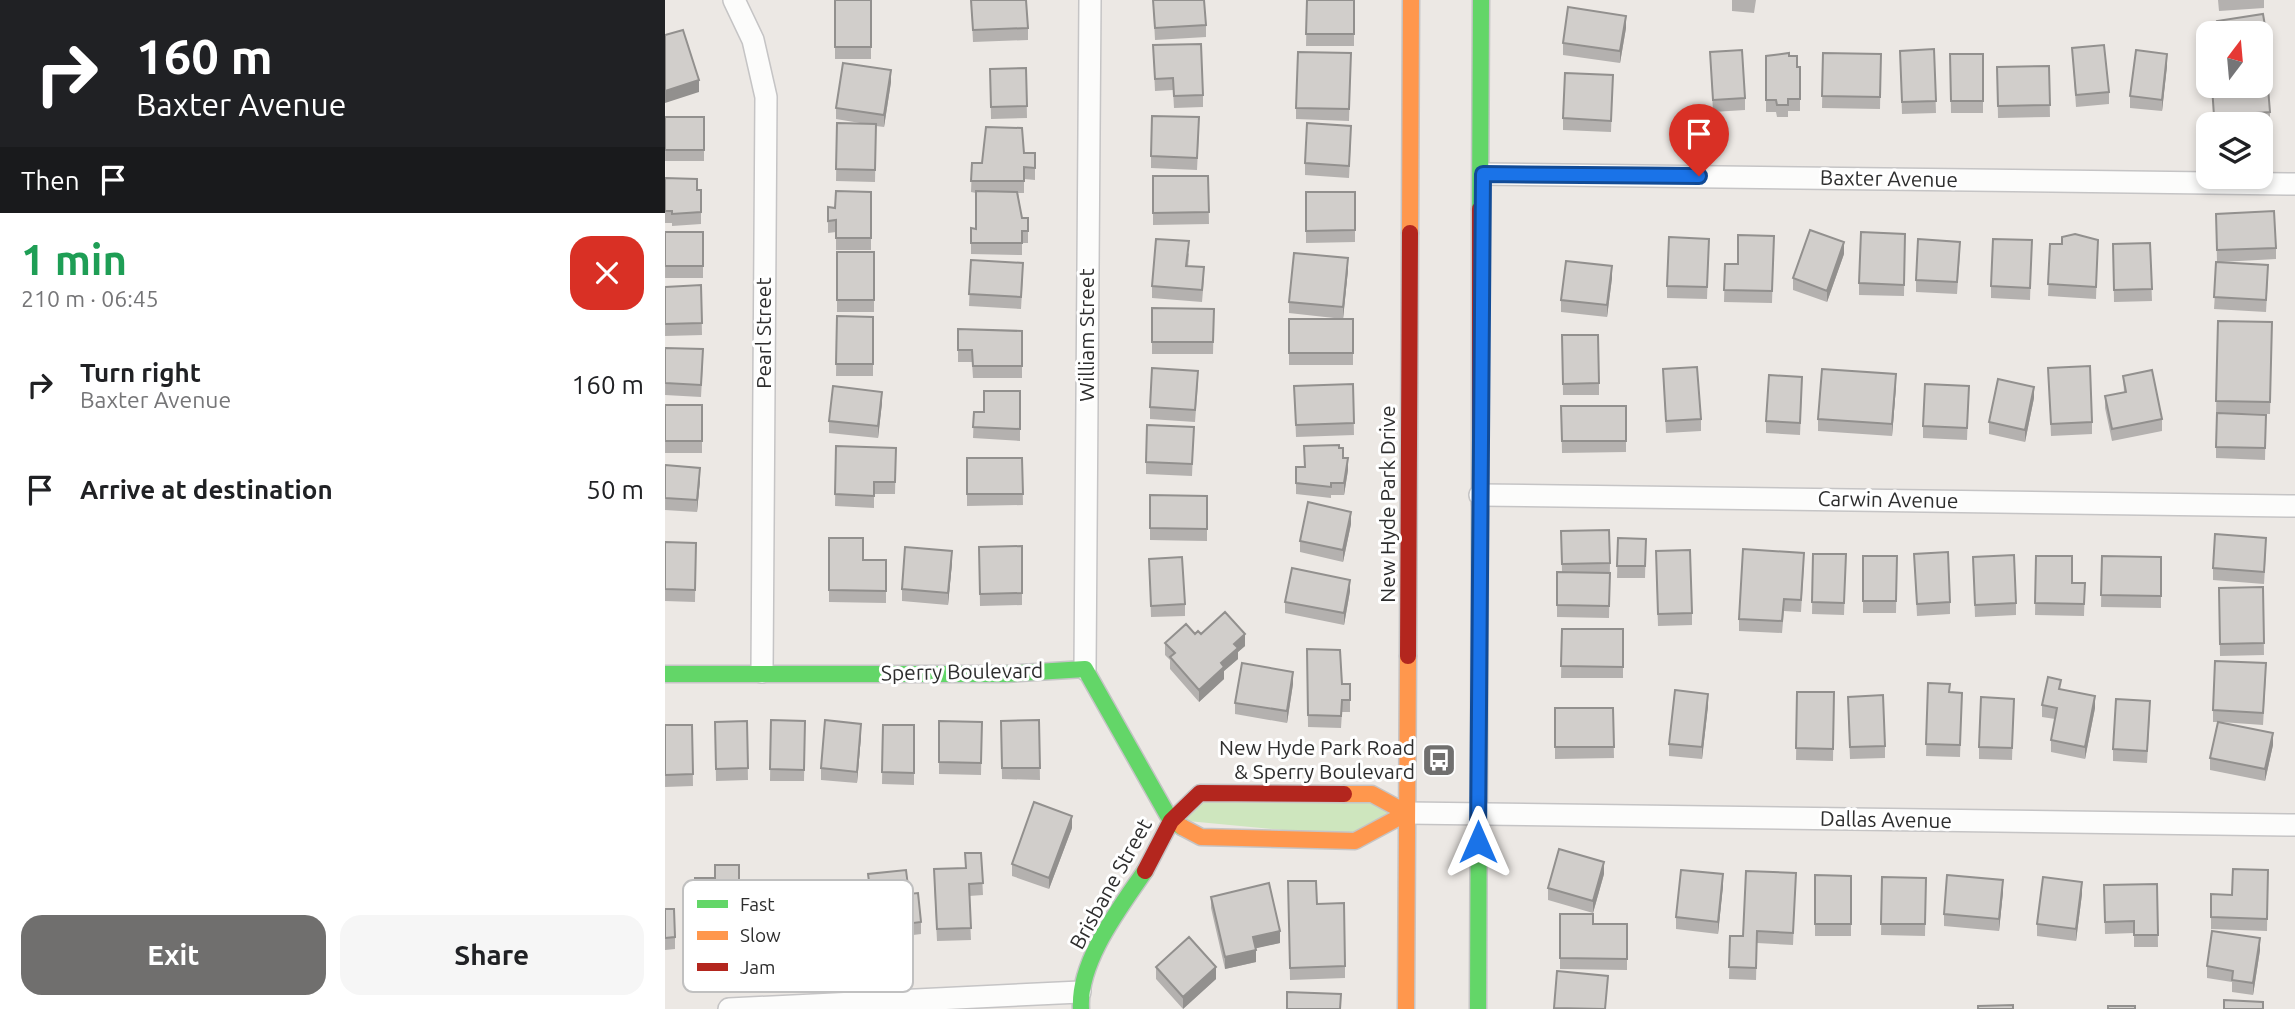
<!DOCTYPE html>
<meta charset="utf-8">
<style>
body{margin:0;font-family:Ubuntu,sans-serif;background:#f6f6f6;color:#202124;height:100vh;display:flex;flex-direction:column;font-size:26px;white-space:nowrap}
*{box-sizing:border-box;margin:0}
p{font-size:23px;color:#757577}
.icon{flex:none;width:38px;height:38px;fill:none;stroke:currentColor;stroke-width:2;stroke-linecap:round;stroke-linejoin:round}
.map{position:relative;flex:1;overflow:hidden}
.details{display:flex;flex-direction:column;background:#fff;width:665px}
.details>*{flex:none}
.top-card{background:#202124;color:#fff;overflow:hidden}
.needle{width:46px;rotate:16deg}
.buttons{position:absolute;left:1531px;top:21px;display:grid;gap:14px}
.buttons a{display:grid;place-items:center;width:77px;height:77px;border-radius:14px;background:#fff;box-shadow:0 4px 10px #0003;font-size:35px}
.pin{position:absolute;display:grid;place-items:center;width:60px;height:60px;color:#fff;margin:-72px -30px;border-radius:50% 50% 50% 0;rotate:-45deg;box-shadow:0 0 7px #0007}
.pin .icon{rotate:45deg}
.me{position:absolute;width:77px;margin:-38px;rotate:0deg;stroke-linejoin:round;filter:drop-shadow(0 0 5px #0008)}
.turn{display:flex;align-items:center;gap:24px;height:147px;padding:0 21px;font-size:32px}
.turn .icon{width:91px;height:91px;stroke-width:2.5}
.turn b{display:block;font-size:49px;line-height:60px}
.then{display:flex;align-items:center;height:66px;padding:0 21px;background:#0003;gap:14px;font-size:26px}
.round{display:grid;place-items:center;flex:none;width:74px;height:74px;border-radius:21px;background:#f6f6f6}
.headline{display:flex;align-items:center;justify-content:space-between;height:119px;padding:0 21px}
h1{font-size:42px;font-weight:700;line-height:52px;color:#1e9e55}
.action{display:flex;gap:14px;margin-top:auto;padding:14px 21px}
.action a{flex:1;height:80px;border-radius:21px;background:#706f6e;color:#fff;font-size:28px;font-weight:700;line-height:80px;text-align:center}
.action a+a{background:#f6f6f6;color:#202124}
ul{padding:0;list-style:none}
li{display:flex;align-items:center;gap:21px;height:105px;padding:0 21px}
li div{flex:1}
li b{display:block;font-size:26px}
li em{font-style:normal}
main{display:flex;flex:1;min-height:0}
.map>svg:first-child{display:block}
</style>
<main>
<section class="details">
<div class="top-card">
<div class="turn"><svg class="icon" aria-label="right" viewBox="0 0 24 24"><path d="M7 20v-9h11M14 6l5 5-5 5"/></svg><div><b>160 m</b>Baxter Avenue</div></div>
<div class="then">Then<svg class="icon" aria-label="arrive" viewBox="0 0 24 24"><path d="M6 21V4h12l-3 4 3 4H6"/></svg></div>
</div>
<div class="headline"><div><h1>1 min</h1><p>210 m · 06:45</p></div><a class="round" style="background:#d93025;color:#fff"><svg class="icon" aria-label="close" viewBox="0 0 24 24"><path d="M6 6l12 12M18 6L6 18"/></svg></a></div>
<ul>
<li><svg class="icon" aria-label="right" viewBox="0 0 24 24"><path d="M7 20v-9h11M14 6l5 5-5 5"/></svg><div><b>Turn right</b><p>Baxter Avenue</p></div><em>160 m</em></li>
<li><svg class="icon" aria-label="arrive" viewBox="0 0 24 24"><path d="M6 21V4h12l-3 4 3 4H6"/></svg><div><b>Arrive at destination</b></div><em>50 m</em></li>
</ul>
<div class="action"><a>Exit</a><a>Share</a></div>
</section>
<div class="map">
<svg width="1630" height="1009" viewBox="0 0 1630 1009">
<rect width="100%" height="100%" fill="#ece8e4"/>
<path fill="#cee6be" d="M537,798L705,799L733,814L691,837L512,820Z"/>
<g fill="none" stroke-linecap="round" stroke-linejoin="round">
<g stroke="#c5c4c5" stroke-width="24">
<path id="street" d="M69,0L88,40L101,97L97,672
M818,174L1630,184
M815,495L1630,506
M420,669L425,0
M742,813L1630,825
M64,1009L415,992"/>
</g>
<g stroke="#c5c4c5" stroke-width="19">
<path id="fast" d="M815,209L816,0
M0,674H340L420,669L506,821L517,827
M416,1009C413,962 454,909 480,871
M813,1009L815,504"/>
</g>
<g stroke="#c5c4c5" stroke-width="19">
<path id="slow" d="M745,233L746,0
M517,827L536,837L690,841L742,813L707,794H679
M741,1009L743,656"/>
</g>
<g stroke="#c5c4c5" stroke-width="19">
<path id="jam" d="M815,504V209
M743,656L745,233
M480,871L506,821L535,793L679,794"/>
</g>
<use href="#street" stroke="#fcfcfb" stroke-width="21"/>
<use href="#fast" stroke="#63d668" stroke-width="16"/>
<use href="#slow" stroke="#ff974d" stroke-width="16"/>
<use href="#jam" stroke="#b3261e" stroke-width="16"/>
</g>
<path fill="#b4b1af" d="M170,0H206V59H170Z
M306,0L363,28V40L308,42Z
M488,0L541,25V37L490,40Z
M642,0H689V46H641Z
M1067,0H1091L1089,13L1067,11Z
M1553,0H1599V8L1554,11Z
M1598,14L1605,56V68L1596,69V33H1552V21Z
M961,28L955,63L898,55V43Z
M488,45L538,95V107L509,108L508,90L490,91Z
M1407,48L1444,92V104L1411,107Z
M1269,49L1271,113L1237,114L1235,51Z
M1045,52L1080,98V110L1048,112Z
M686,53L684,121L631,119V108Z
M1158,53L1216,54L1215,109L1157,108Z
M1285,54H1318V113H1286Z
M1101,56L1132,67H1135V111H1123V117H1112L1111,112H1101Z
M1384,66L1385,117L1333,118L1332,67Z
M1502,66L1497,111L1465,108V96Z
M361,68L362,118L326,119L325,69Z
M948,75L946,132L898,130V118Z
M226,82L219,127L211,126L210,182L171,181L172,123L201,124L171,119V108Z
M1547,86L1605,112V124H1549Z
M0,117H39V161H0Z
M534,129L532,170L486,168V156Z
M686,138L684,178L640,175V163Z
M359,153H370V180L359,179V193H353L357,218H363V243H357V255L306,254V228L311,229V193L306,192L307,163H317Z
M488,176H543L544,224L488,225Z
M0,178L32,190H36V224L7,226V223H0Z
M206,192V250H171V232L163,233V221L170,208Z
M641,192H690V242L641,243Z
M1551,214L1611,248V259L1556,262L1603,277L1601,312L1549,309L1552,262Z
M0,232H38V278H0Z
M1240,234L1239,296L1194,295V283Z
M1109,236L1107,303L1059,302L1060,264H1073Z
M1044,239L1042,299L1002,298V286Z
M1367,240L1365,300L1326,298V286Z
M1433,240L1431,299L1383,296L1385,244H1397Z
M1485,243L1487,301L1449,302L1448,244Z
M172,252H209V312H172Z
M524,253L523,266L539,279L537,302L487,298V286Z
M1295,253L1292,294L1251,292V280Z
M1179,254L1162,302L1128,290V278Z
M306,260L358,275L356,309L304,306Z
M683,270L678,319L624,313V302Z
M947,278L942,317L896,312V300Z
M36,285L37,335L0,336V287Z
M487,308L549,309L548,354H487Z
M172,316L208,317V376H171Z
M624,319H688V365H624Z
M1553,321L1607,322L1605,414L1551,413Z
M293,329L357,331V378H308L307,362H293Z
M897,335L934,383V395H898Z
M0,348L38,361L36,397L0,395Z
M1383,368L1427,422V434L1386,436Z
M998,369L1036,419V431L1001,433Z
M1458,376L1497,419V431L1447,441L1440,408V396L1459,392Z
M533,383L530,422L485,419V407Z
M688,384L689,435L631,437L629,386Z
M1231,386L1227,436L1153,431V419Z
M1304,386L1302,440L1258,438V426Z
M1137,389L1135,435L1101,433V421Z
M355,391V441L308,438L309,412H319Z
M1369,398L1360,442L1324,434V422Z
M217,403L213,438L164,433V421Z
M0,405H37V453H0Z
M896,406H961V452L897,453Z
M1601,415L1600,460L1551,458V447Z
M529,427L527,476L481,474V462Z
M171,446L231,448L230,494H209V508L170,506Z
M674,448L683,470L679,495H666V498L631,494V467H640Z
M302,458H357L358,505L302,506Z
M0,465L35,480L32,512L0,510Z
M485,495L542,496V541L485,540Z
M686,524L678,562L635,552V541Z
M896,531L945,563L944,618L892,617V572H897Z
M164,538L198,560H221V603L164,602Z
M953,538L981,539L980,578H952Z
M0,542L31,543L30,602L0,601Z
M357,546V605L315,606L314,547Z
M1601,550L1599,584L1548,580V568Z
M1148,554H1181L1179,615L1147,614Z
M1249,554L1285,602V614L1252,616Z
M1198,556H1232L1231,613H1198Z
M1371,556L1407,583H1420L1419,616L1370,615Z
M1437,556L1496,557V608L1436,607Z
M1308,557L1351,603V615L1310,617Z
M484,559L520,604V616L486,617Z
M287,563L283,605L237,601V589Z
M991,563L1027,613V625L993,626Z
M1139,565L1136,612L1119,611L1117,633L1074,631V619Z
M1598,587L1599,655L1555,656L1554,588Z
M685,591L679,625L620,613V602Z
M897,629H958V678H896Z
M530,634H536L580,646L573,652V659L559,671V679L534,702L505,669V660L500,655V643Z
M642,649L677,684H685V712H677L676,728L643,727Z
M1601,675L1598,725L1556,722L1608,745L1600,781L1545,770V758L1553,722H1548V710Z
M1263,683L1285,692L1297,693L1295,757L1261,756Z
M628,684L622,723L570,714V703Z
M1396,689L1430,708L1420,759L1386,752V740L1390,719L1377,717V705Z
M1132,692H1169L1168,761L1131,760Z
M1349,699L1347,760L1314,759V747Z
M1043,706L1037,759L1004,756V744Z
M890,708H948L949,758L890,759Z
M1183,709L1220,746V758L1185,759Z
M1485,713L1482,763L1448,761V749Z
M106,720L140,721L139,781H105Z
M374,720L375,780L337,779L336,721Z
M82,721L83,780L51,781L50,722Z
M274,721L317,722L316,775L274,774Z
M0,725H27L28,786L0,787Z
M218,725H249V785L217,784Z
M196,736L192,783L156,780V768Z
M407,828L384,889L347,876V864Z
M316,853L318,895L304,896L306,940L272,941L269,881L300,868Z
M74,865V908H65V947H29L30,878H50Z
M1603,870L1602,931L1546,929V894L1567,895Z
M1131,873L1128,945L1092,943L1091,980L1064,979L1065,936H1078Z
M203,874L244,894L256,922V934L210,940L203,886Z
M939,874L928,913L883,900V888Z
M1150,875L1186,876V936H1150Z
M1217,877L1261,878L1260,936L1216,935Z
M185,880L186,940L152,941L150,894Z
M623,881L652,904L680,966V978L625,980Z
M91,882L129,928V940L92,941Z
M1492,884L1493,947H1469V933L1440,934L1439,885Z
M1058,886L1053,934L1011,929V917Z
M1338,892L1334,931L1279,926V914Z
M1417,894L1411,941L1372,936V924Z
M546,897L615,943L590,948L591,962L560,969L546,908Z
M0,909L10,937V949L0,950Z
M895,914L928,924H962V970L895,969Z
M1595,950L1588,995L1567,992V982L1542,978V966Z
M491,967L551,979L518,1009L491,979Z"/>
<path fill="#92908e" d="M961,16V28L955,63V51Z
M1502,54V66L1497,111V100Z
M226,70V82L219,127V115Z
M34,80V92L0,103V91Z
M1179,242V254L1162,302V291Z
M683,258V270L678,319V307Z
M947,266V278L942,317V305Z
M1231,374V386L1227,436V424Z
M1369,387V398L1360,442V430Z
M217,392V403L213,438V426Z
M683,458V470L679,495V483Z
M35,468V480L32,512V500Z
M686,512V524L678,562V550Z
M287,551V563L283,605V593Z
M685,580V591L679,625V613Z
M580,634V646L573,652V659L559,671V679L534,702V690L569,644Z
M628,672V684L622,723V711Z
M1043,694V706L1037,759V747Z
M1430,696V708L1420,759V747Z
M196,724V736L192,783V772Z
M1608,733V745L1600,781V769Z
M407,816V828L384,889V878Z
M939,862V874L928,913V901Z
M1058,874V886L1053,934V922Z
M1338,880V892L1334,931V919Z
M1417,882V894L1411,941V929Z
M615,931V943L588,949V937Z
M1595,938V950L1588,995V983Z
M591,950V962L560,969V957Z
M551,967V979L518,1009V997Z"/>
<path fill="#d1cecb" stroke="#92908e" stroke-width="2" d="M170,0H206V47H170Z
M306,0H361L363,28L308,30Z
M488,0H539L541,25L490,28Z
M642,0H689V34H641Z
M903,7L961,16L955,51L898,43Z
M1598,14L1605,56L1596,57V33H1554L1552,21Z
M18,30L34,80L0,91V35Z
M536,44L538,95L509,96L508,78L490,79L488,45Z
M1439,45L1444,92L1411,95L1407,48Z
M1269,49L1271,101L1237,102L1235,51Z
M1077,50L1080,98L1048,100L1045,52Z
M1471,50L1502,54L1497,100L1465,96Z
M633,52L686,53L684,109L631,108Z
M1124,53V56H1132V67H1135V99H1123V105H1112L1111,100H1101V56Z
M1158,53L1216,54L1215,97L1157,96Z
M1285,54H1318V101H1286Z
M178,63L226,70L219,115L171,108Z
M1384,66L1385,105L1333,106L1332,67Z
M361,68L362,106L326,107L325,69Z
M900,73L948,75L946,121L898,118Z
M1596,76H1602L1605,112L1549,116L1547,86H1596Z
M487,116L534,117L532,158L486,156Z
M0,117H39V150H0Z
M172,123L211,124L210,170L171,169Z
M642,123L686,126L684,166L640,163Z
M321,127L357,128L359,153H370V168L359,167V181H306L307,163H317Z
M488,176H543L544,212L488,213Z
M0,178L32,179V190H36V212L7,214V211H0Z
M171,191L206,192V238H171V220L163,221V207L170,208Z
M311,191L352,192L357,218H363V231H357V243H306V228L311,229Z
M641,192H690V230L641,231Z
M1609,211L1611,248L1552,250L1551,214Z
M1145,230L1179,242L1162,291L1128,278Z
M0,232H38V266H0Z
M1196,232L1240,234L1239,285L1194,283Z
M1410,234L1433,240L1431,287L1383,284L1385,244H1397V237Z
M1073,235L1109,236L1107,291L1059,290L1060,264H1073Z
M1004,237L1044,239L1042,287L1002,286Z
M491,239L524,241L521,266L539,267L537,290L487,286Z
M1253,239L1295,242L1292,282L1251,280Z
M1328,239L1367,240L1365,288L1326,286Z
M1485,243L1487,289L1449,290L1448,244Z
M172,252H209V300H172Z
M629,253L683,258L678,307L624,302Z
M306,260L358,263L356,297L304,294Z
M901,261L947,266L942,305L896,300Z
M1551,262L1603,265L1601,300L1549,297Z
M36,285L37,323L0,324V287Z
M487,308L549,309L548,342H487Z
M172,316L208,317V364H171Z
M624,319H688V353H624Z
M1553,321L1607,322L1605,402L1551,401Z
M293,329L357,331V366H308L307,350H293Z
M897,335H933L934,383L898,384Z
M0,348L38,349L36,385L0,383Z
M1425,366L1427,422L1386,424L1383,368Z
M1032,367L1036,419L1001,421L998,369Z
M487,368L533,371L530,410L485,407Z
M1157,369L1231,374L1227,424L1153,419Z
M1487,370L1497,419L1447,429L1440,396L1461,392L1458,376Z
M1104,375L1137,377L1135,423L1101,421Z
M1333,379L1369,387L1360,430L1324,422Z
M688,384L689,423L631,425L629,386Z
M1260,384L1304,386L1302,428L1258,426Z
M168,386L217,392L213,426L164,421Z
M319,391H355V429L308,427L309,412H319Z
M0,405H37V441H0Z
M896,406H961V441H897Z
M1552,413L1601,415L1600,448L1551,447Z
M482,425L529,427L527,464L481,462Z
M674,445V448H678V458H683L679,483H666V487L631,483V467H640L639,446Z
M171,446L231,448L230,482H209V496L170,494Z
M302,458H357L358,494H302Z
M0,465L35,468L32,500L0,498Z
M485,495L542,496V529L485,528Z
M643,502L686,512L678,550L635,541Z
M944,530L945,563L897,564L896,531Z
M1550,534L1601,538L1599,572L1548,568Z
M164,538H198V560H221V591L164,590Z
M953,538L981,539L980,566H952Z
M0,542L31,543L30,590L0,589Z
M357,546V593L315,594L314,547Z
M240,547L287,551L283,593L237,589Z
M1078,549L1139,553L1136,600L1119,599L1117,621L1074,619Z
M1025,550L1027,613L993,614L991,551Z
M1283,552L1285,602L1252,604L1249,554Z
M1148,554H1181L1179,603L1147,602Z
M1349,555L1351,603L1310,605L1308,557Z
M1198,556H1232L1231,601H1198Z
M1371,556H1407V583H1420L1419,604L1370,603Z
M1437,556L1496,557V596L1436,595Z
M517,557L520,604L486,606L484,559Z
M627,568L685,580L679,613L620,602Z
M892,572L945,573L944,606L892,605Z
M1598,587L1599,643L1555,644L1554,588Z
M560,612L580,634L569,644L573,648L556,663L559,667L534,690L505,657L510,653L500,643L521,624L530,634L533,631L536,634Z
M897,629H958V667L896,666Z
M642,649L675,650L677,684H685V700H677L676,716L643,715Z
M1550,661L1601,663L1598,713L1548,710Z
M577,663L628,672L622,711L570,703Z
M1383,677L1396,680L1394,689L1430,696L1420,747L1386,740L1392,708L1377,705Z
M1263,683L1285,684L1284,692L1297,693L1295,745L1261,744Z
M1010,690L1043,694L1037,747L1004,744Z
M1132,692H1169L1168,749L1131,748Z
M1218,695L1220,746L1185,747L1183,697Z
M1316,697L1349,699L1347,748L1314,747Z
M1451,699L1485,701L1482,751L1448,749Z
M890,708H948L949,747H890Z
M106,720L140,721L139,770L105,769Z
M160,720L196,724L192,772L156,768Z
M374,720L375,768H337L336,721Z
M82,721L83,768L51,769L50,722Z
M274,721L317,722L316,763L274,762Z
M1553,722L1608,733L1600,769L1545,758Z
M0,725H27L28,774L0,775Z
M218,725H249V773L217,772Z
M369,802L407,816L384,878L347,864Z
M894,849L939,862L928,901L883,888Z
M300,853H316L318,883L304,884L306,928L272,929L269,869L301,868Z
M50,865H74V897L65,896V935H29L30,878H50Z
M1568,869L1603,870L1602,919L1546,917V894L1567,895Z
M241,870L244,894L253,893L256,922L210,928L203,874Z
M1016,870L1058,874L1053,922L1011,917Z
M1081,871L1131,873L1128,933L1092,931L1091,968L1064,967L1065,936H1078Z
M1150,875L1186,876V924H1150Z
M1282,875L1338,880L1334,919L1279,914Z
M1217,877L1261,878L1260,924H1216Z
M1378,877L1417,882L1411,929L1372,924Z
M623,881H651L652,904L679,903L680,966L625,968Z
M604,883L615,931L588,937L591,950L560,957L546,897Z
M1492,884L1493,935H1469V921L1440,922L1439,885Z
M0,909H9L10,937L0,938Z
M895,914H928V924H962V959L895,958Z
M1547,931L1595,938L1588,983L1567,980L1568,971L1542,966Z
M524,937L551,967L518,997L491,967Z
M892,971L943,976L940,1009L889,1008Z
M622,992L676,994L675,1009H622Z
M1559,1000L1598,1002V1009H1559Z
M1348,1005V1009H1313V1006Z
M1443,1006H1470V1009H1443Z"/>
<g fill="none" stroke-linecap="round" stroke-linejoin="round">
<g stroke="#114b97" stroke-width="18">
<path id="route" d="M813,842L818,174L1034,176"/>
</g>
<use href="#route" stroke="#1a73e8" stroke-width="12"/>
</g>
<defs>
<g id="bus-square" transform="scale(1.75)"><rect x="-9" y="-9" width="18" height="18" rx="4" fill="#706f6e" stroke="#fff"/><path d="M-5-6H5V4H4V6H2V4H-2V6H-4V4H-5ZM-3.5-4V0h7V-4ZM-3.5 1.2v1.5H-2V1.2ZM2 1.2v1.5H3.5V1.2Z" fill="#fff"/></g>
</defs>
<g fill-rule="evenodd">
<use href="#bus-square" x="774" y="760"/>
</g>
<g text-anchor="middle" stroke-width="6" stroke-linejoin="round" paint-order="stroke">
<g font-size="21" fill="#2e2e2e" stroke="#fff">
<text transform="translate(1224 179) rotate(1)" y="7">Baxter Avenue</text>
<text transform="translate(99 333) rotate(-90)" y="7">Pearl Street</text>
<text transform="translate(422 335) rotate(-90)" y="7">William Street</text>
<text transform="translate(1223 500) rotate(1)" y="7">Carwin Avenue</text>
<text transform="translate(723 504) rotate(-90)" y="7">New Hyde Park Drive</text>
<text transform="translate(297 672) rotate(-1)" y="7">Sperry Boulevard</text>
<text transform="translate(1221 820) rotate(1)" y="7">Dallas Avenue</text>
<text transform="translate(446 884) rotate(-61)" y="7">Brisbane Street</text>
</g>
<g font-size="21" fill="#2e2e2e" stroke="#fff" text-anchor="end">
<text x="750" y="755">New Hyde Park Road<tspan x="750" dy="24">&amp; Sperry Boulevard</tspan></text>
</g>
</g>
<rect x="18" y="880" width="230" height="112" rx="10" fill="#fff" stroke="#c0c0c0" stroke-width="2"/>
<rect x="32" y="900" width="31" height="8" fill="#63d668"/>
<rect x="32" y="931" width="31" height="9" fill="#ff974d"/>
<rect x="32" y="963" width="31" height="8" fill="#b3261e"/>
<g font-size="19" fill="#2e2e2e">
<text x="75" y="911">Fast</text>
<text x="75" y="942">Slow</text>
<text x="75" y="974">Jam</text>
</g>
</svg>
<div class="buttons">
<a><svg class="needle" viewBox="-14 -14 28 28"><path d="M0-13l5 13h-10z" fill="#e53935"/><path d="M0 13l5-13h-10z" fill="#757577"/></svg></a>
<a><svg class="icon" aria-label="layers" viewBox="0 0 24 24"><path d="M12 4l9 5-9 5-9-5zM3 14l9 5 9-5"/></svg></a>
</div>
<div class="pin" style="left:1034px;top:176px;background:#d93025"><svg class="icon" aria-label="arrive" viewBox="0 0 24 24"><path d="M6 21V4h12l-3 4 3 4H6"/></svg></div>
<svg class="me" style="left:813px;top:842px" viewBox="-20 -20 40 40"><path d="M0-17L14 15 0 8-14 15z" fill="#1a73e8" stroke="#fff" stroke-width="4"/></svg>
</div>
</main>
